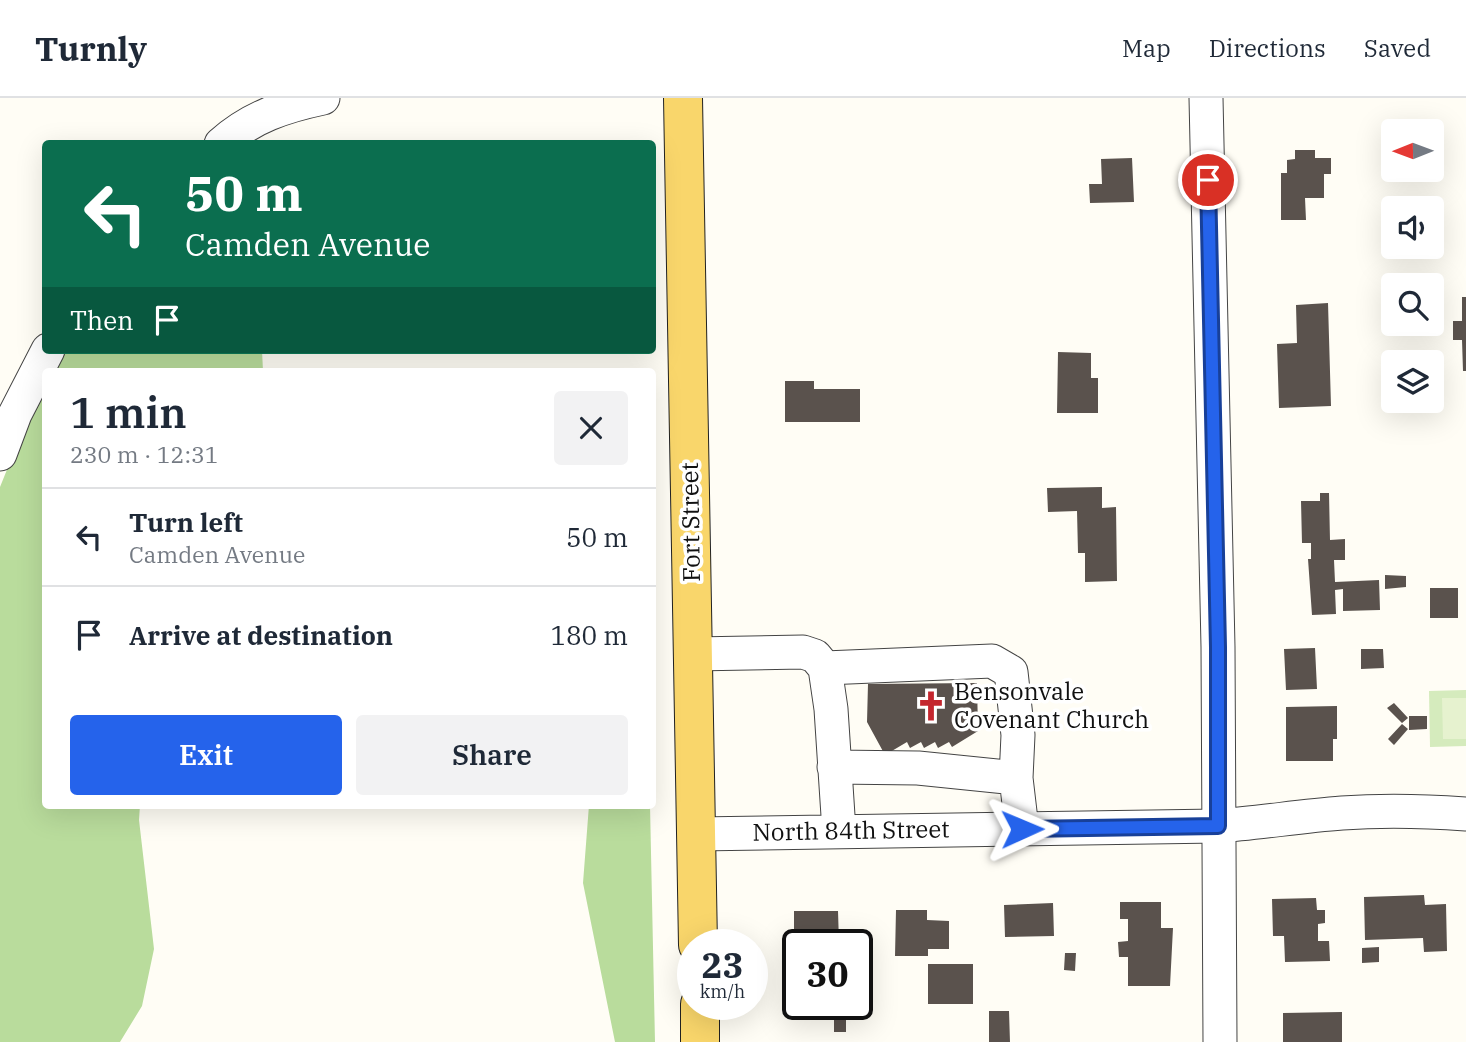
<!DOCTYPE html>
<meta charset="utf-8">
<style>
body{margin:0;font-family:"IBM Plex Serif",serif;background:#f2f2f3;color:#1f2937;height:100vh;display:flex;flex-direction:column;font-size:26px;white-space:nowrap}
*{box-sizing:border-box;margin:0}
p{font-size:23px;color:#747a83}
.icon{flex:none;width:38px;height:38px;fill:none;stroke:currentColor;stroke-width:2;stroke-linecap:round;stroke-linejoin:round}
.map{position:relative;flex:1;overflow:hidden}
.panel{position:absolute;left:42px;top:270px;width:614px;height:441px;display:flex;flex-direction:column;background:#fff;border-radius:7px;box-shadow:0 7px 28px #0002}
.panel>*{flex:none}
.banner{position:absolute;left:42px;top:42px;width:614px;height:214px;border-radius:7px;box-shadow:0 7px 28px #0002;background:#0b6e4f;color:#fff;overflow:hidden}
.needle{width:46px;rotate:269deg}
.fabs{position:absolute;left:1381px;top:21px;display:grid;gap:14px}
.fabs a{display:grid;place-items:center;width:63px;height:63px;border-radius:7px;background:#fff;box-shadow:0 7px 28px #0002;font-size:35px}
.speed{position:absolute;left:677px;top:831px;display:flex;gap:14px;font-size:35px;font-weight:700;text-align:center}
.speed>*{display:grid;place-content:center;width:91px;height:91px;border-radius:50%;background:#fff;box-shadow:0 7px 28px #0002;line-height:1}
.speed small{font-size:18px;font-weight:400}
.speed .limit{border:4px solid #111;border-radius:10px;background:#fff;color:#111}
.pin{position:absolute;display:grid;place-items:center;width:60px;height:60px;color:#fff;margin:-30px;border:4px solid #fff;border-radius:50%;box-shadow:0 2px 7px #0007}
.me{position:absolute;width:77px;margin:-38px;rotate:89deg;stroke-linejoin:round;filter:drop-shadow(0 0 5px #0008)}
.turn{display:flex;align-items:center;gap:24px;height:147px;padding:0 28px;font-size:32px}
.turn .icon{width:91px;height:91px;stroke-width:2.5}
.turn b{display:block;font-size:49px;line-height:60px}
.then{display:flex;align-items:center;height:66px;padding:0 28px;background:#0003;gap:14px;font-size:26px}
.round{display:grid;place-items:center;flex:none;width:74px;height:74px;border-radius:7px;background:#f2f2f3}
.head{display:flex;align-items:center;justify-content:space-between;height:119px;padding:0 28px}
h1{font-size:42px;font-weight:600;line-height:52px}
.action{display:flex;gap:14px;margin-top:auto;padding:14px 28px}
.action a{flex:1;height:80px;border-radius:7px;background:#2563eb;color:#fff;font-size:28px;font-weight:600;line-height:80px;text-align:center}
.action a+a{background:#f2f2f3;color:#1f2937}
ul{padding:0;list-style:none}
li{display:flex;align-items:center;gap:21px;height:98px;padding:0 28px;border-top:2px solid #e0e1e3}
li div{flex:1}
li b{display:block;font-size:26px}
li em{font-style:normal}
header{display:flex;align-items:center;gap:42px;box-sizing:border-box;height:98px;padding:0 35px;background:#fff;border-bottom:2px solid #e0e1e3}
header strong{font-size:33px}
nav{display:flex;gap:38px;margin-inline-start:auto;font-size:24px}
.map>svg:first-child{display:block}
</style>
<header>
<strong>Turnly</strong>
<nav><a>Map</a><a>Directions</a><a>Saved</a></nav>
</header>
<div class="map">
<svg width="1466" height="944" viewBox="0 0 1466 944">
<rect width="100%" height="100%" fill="#fffdf5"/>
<path fill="#d5ebbd" d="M1466,592V648L1430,649L1429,593Z"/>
<path fill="#b9dc9c" d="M62,252H262L263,273H52Z
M45,285L46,707H140L139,722L154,851L142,908L120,944H0V389L27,322Z
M589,707H650L655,944H615L583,785Z"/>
<path fill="#e6f2cf" d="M1442,600H1466V641H1443Z"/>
<path fill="#5a524d" d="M1295,52H1315V60H1331V76H1324V100H1305L1306,122H1281V75H1287V62L1295,61Z
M1132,60L1134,104L1090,105L1089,86H1102L1101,61Z
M1462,199H1466V273H1463L1462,242H1453V223H1462Z
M1328,205L1331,308L1279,310L1277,246L1297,245L1296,207Z
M1058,254L1091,255V280H1098V315H1057Z
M785,283H814V291H860V324H785Z
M1102,389V410L1116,409L1117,483L1085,484V455H1078L1077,413L1048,414L1047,390Z
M1320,395H1329L1330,442L1345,441V462H1334L1335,484L1379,482L1380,512L1343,513V491L1335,492L1336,516L1312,517L1308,461H1311V445H1302L1301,403H1320Z
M1385,477L1406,478V489L1385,491Z
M1430,490H1458V520H1430Z
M1315,550L1317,591L1286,592L1284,551Z
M1361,551H1383L1384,570L1361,571Z
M977,585L978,633L952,649L949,644L938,650L935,644L924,650L921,644L910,650L907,644L885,657L867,624L868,586Z
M1394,605L1408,620L1402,625L1387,610Z
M1337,608V641H1333V663H1286V609Z
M1409,618H1427V631L1409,632Z
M1402,626L1408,631L1394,647L1388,641Z
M1424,797L1425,807L1446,806L1447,853L1424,854L1423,840L1365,842L1364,799Z
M1316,800L1317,812H1325V825L1318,826V843H1329L1330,863L1285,864L1284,838H1273L1272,801Z
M1120,804H1161V830H1173L1170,888H1128V859H1119L1118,844L1128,843V821H1120Z
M1053,805L1054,838L1005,839L1004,807Z
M896,812H927V822L949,823V851H928V858H895Z
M794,813H838L839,845L794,846Z
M1379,849V864L1362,865V850Z
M1065,855H1076L1075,873L1064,872Z
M928,866H973V906H928Z
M989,913H1009L1010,944H989Z
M1342,914V944H1283V915Z
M846,919V934H834V920Z"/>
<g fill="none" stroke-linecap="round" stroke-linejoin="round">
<g stroke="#444" stroke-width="35">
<path id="minor" d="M1206,0L1218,549L1220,944
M221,46C251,19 285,8 323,0
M0,356L15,316L48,252
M693,556L803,554L815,558L825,570L831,611L839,733
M825,570L992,563L1011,574L1018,637L1016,680
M834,669L918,670L1016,680L1022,731
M696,736L1218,728C1260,725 1300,718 1342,715C1383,712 1425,713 1466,716"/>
</g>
<g stroke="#222" stroke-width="40">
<path id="major" d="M683,0L698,847
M700,906V944"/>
</g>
<use href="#minor" stroke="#fff" stroke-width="33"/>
<use href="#major" stroke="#f9d66b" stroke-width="38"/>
</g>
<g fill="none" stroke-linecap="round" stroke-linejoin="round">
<g stroke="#184099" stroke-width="18">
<path id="route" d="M1022,731L1218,728V549L1208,82"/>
</g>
<use href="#route" stroke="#2563eb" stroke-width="12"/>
</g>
<defs>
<g id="church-bare" transform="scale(2.415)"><path d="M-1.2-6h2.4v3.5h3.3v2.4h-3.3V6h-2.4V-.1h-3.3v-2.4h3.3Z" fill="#c4262e" stroke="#fff" stroke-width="2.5" paint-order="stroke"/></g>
</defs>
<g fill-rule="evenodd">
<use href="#church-bare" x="931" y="608"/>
</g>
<g text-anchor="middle" stroke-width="7" stroke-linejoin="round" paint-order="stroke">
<g font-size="24" fill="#111" stroke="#fff">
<text transform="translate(691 424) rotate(-91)" y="8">Fort Street</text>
<text transform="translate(851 733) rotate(-1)" y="8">North 84th Street</text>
</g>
<g font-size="24" fill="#111" stroke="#fff" text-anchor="start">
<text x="954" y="602">Bensonvale<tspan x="954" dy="28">Covenant Church</tspan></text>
</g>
</g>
</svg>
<div class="fabs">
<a><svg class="needle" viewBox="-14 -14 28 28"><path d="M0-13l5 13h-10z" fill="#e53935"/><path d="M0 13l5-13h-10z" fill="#747a83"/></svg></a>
<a><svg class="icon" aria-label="sound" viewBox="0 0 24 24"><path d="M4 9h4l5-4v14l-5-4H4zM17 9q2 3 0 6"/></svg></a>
<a><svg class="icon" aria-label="search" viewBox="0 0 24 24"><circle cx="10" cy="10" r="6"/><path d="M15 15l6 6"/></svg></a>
<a><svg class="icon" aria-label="layers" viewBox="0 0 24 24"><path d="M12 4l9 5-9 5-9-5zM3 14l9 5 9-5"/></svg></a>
</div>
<div class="speed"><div>23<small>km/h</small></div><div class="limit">30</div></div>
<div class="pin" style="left:1208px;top:82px;background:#d93025"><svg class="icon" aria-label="arrive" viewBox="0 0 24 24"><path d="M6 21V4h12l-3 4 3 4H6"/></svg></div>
<svg class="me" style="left:1022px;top:731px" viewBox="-20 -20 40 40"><path d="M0-17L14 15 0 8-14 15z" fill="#2563eb" stroke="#fff" stroke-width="4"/></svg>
<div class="banner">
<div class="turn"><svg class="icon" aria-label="left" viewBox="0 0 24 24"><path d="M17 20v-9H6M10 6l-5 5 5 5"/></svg><div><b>50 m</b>Camden Avenue</div></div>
<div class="then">Then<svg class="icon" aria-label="arrive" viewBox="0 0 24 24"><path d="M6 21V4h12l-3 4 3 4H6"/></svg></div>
</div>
<section class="panel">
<div class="head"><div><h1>1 min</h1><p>230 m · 12:31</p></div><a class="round"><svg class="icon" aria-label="close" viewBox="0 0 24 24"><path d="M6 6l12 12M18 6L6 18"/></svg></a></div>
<ul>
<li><svg class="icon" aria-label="left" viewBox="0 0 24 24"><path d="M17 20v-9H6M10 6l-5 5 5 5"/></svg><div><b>Turn left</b><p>Camden Avenue</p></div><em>50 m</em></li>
<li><svg class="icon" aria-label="arrive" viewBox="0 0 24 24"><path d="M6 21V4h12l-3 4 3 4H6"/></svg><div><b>Arrive at destination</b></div><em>180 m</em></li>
</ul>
<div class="action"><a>Exit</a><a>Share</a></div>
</section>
</div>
